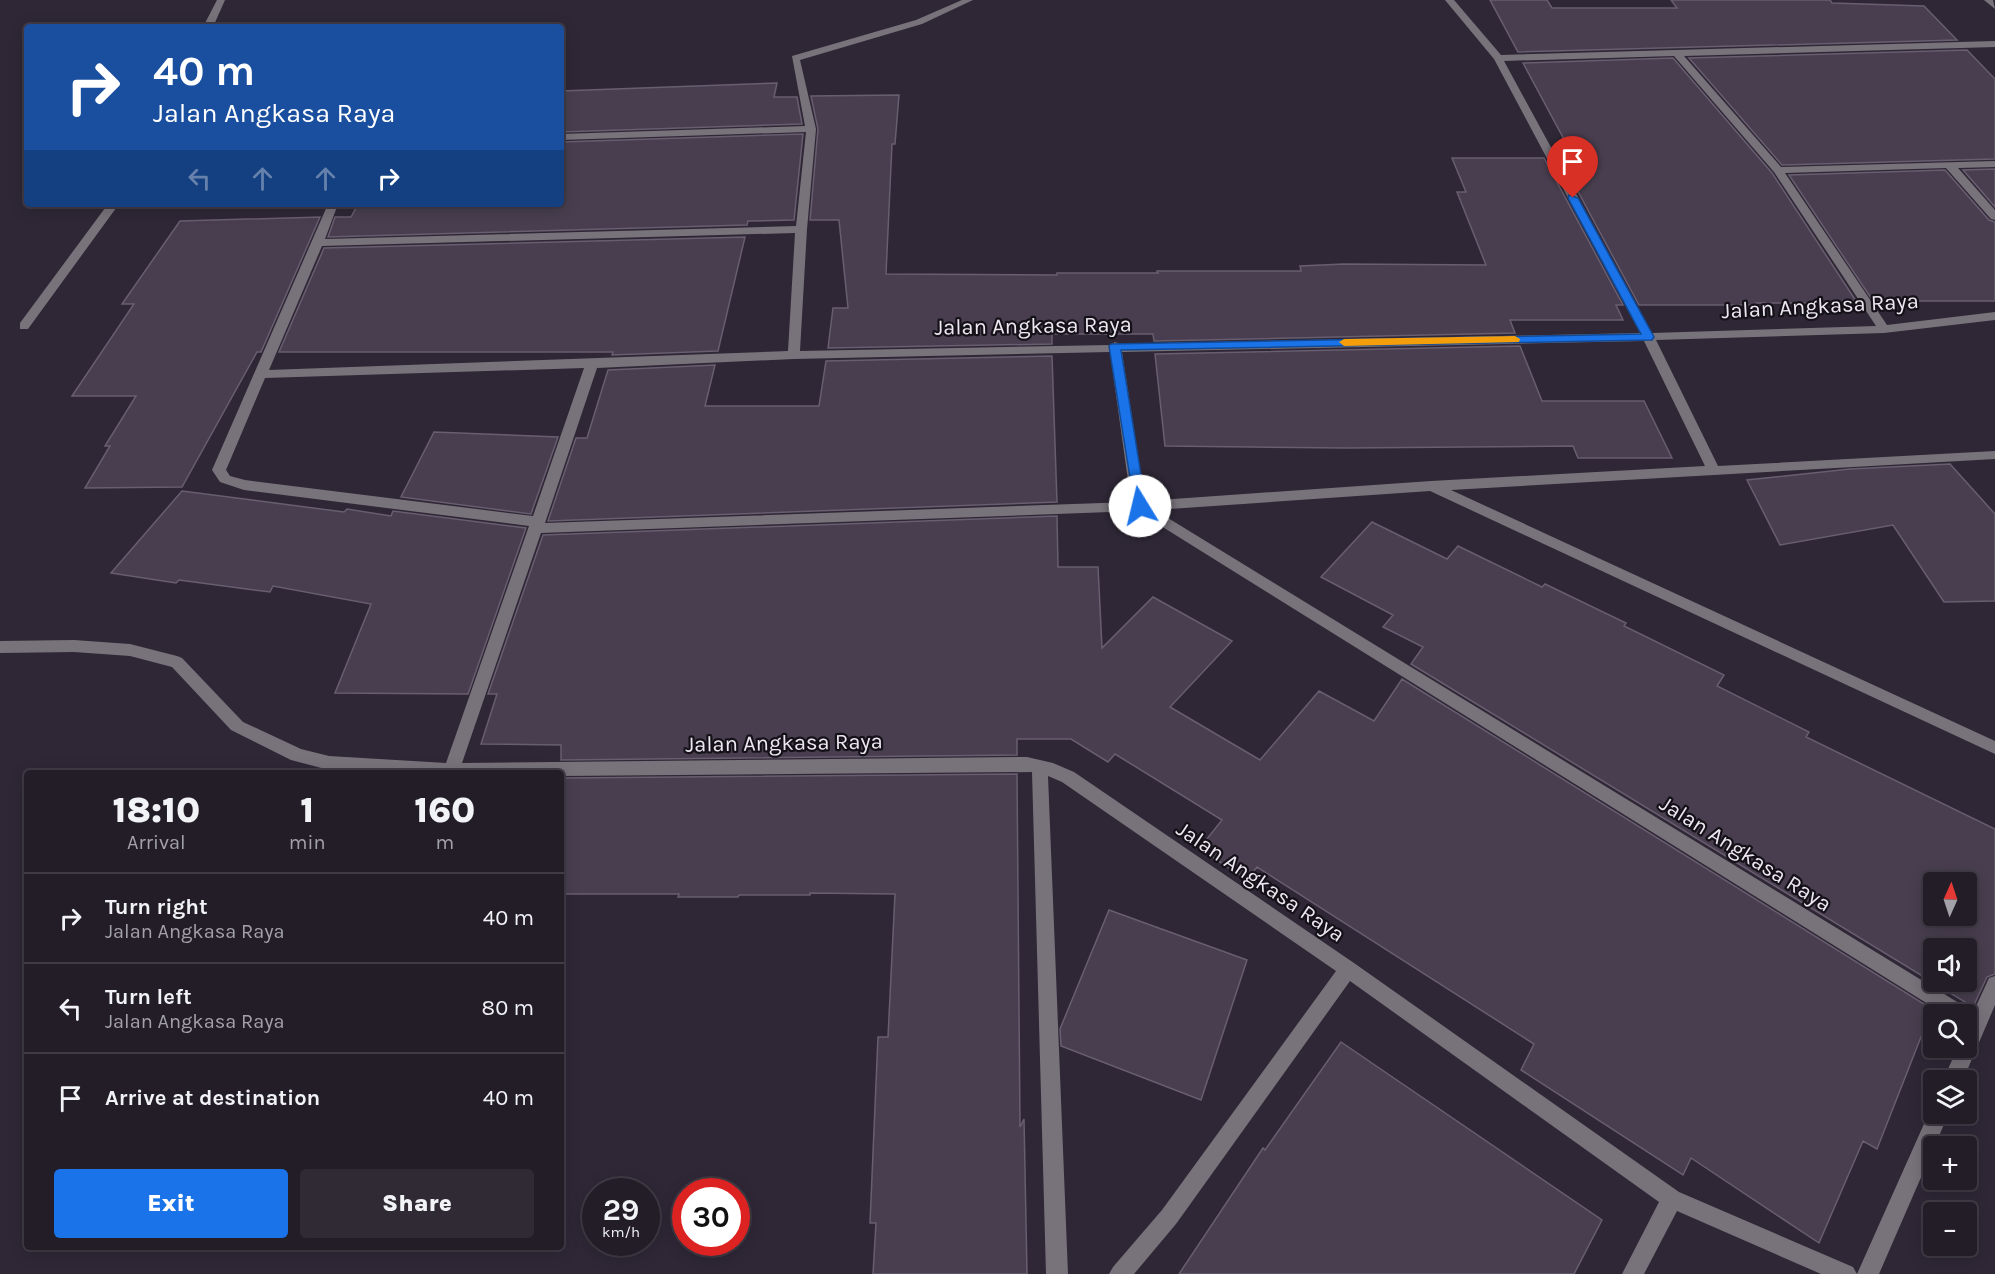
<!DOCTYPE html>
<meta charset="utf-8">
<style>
body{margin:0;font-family:Karla,sans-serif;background:#2f2a34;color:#f1f3f6;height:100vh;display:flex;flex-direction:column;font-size:22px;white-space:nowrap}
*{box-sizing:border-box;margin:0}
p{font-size:20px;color:#a3a2a8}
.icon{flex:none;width:33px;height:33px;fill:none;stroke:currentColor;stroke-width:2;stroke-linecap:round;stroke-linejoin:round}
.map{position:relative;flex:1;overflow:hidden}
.sheet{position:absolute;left:24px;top:770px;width:540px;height:480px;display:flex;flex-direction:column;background:#231d28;border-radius:6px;box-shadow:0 3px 15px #0003,0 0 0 2px #403b45}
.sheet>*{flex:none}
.hud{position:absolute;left:24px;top:24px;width:540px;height:183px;border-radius:6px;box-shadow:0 3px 15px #0003,0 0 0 2px #403b45;background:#1a4fa0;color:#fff;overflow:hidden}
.needle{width:39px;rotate:3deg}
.buttons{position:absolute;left:1923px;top:872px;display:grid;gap:12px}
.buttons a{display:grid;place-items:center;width:54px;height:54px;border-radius:6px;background:#231d28;box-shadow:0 3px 15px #0003,0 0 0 2px #403b45;font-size:30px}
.speed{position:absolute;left:582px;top:1178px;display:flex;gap:12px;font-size:30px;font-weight:700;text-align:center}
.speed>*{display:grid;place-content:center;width:78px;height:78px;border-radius:50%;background:#231d28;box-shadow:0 3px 15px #0003,0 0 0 2px #403b45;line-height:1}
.speed small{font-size:15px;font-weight:400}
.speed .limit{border:9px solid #d22;background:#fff;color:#111}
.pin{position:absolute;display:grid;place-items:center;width:51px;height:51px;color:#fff;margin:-62px -26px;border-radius:50% 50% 50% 0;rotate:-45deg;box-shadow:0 0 6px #0007}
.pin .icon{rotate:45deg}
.me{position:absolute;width:66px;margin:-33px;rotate:351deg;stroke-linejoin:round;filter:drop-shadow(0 0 4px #0008)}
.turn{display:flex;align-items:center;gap:21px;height:126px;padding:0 30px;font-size:27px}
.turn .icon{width:78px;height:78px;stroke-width:2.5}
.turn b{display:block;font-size:42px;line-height:51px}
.lanes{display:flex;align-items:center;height:57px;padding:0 30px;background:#0003;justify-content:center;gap:30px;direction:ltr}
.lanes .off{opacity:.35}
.eta{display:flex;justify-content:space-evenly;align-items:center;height:102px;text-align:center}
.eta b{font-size:36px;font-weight:800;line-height:42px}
.cta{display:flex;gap:12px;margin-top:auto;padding:12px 30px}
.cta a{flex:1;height:69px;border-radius:6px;background:#1a73e8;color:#fff;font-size:24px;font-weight:800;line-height:69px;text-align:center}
.cta a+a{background:#2f2a34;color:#f1f3f6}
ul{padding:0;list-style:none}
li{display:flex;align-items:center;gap:18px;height:90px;padding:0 30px;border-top:2px solid #403b45}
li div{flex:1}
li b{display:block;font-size:22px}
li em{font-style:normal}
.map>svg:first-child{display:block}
</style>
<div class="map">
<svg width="1995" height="1274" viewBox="0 0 1995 1274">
<rect width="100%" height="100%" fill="#2f2736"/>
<path fill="#483e4f" stroke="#685e70" stroke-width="1.5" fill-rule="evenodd" d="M1490,0H1547L1552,8H1677L1671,0H1830L1832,3L1924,6L1957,40L1518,52Z
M1967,50L1995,79V159L1782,165L1689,58Z
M1673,58L1772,173L1856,301L1843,300L1844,303H1756L1758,305H1639L1560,158H1574L1523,63Z
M777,83L774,97H797L802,124L561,132V91Z
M899,95L895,144H892L886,274L1057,275V273H1158L1157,271H1301L1300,266L1344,264L1486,265L1457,192H1466L1452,158H1544L1623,305H1616L1623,320H1510L1515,333L1154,341L1153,334H1052V344L828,348L833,308H848L839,220H810L818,129L811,96Z
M803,134L794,220L748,221L747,225L328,237L335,217H351L358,204H561V142Z
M1995,169V207L1963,170Z
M1945,170L1989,220L1995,222V301H1873L1789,175Z
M320,217L261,352H257L182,487L85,488L110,446H105L136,396H72L134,304H122L180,221Z
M745,237L718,351L612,355L613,352H279L324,248Z
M1520,346L1542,401H1644L1672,458H1578L1573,446L1345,448L1165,446L1155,354Z
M1052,356L1057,502L548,521L576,438H587L608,370L715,365L705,406H819L826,361Z
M434,432L558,437L531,514L401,497Z
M1950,464L1995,514V601L1944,602L1893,525L1780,545L1747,480L1850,469Z
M182,491L344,512L347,509L391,516L393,511L526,528L468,694L335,693L371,604L273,586L270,592L179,580L176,583L111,573Z
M1057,516L1058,567H1098L1102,648L1153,597L1232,641L1170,707L1260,760L1319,691L1374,721L1402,679L1932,1009L1877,1149L1863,1141L1819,1243L1691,1158L1683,1175L1521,1070L1534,1044L1257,867L1247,879L1199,849L1222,820L1115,754L1108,762L1071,739H1017V755L561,760V745L481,744L497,694H488L543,535Z
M1372,522L1447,559L1458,546L1542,587L1545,584L1626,623L1624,626L1724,675L1717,686L1809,732L1806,737L1995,829V974L1987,977L1973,1007L1411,664L1423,647L1383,627L1393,615L1321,577ZM1934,882H1966V915H1934ZM1934,948H1966V981H1934Z
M1017,774L1020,1127L1024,1119L1027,1274H873L876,1223H870L878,1037H888L895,894L810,893V895H739L738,897H678L679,894H561V778Z
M1109,910L1247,960L1201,1100L1061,1046L1060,1029Z
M1341,1042L1602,1220L1574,1274H1179L1263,1148L1265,1150Z"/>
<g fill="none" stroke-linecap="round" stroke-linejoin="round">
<path fill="#78737b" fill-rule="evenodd" d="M217,0H225L213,27H203Z
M962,0H973L922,24L800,60L816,129L807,229L800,351L1110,345L1115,342L1120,344L1640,333L1494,59L1445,0H1454L1501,55L1995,41V47L1684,56L1781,167L1995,161V167L1958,168L1995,210V220L1991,219L1946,168L1785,173L1887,325L1995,312V320L1884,333L1656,340L1718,466L1995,451V459L1451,490L1995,741V754L1430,491L1155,510L1967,1008L1969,1014L1967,1020L1966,1014H1944L1137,511L541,533L462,763L1027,757L1053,763L1074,772L1354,963L1679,1192L1853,1267L1857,1274H1821L1677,1211L1644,1274H1622L1659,1202L1350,981L1176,1224L1134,1274H1109L1113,1267L1162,1210L1336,971L1062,782L1048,776L1068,1274H1046L1032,772L561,776V772H380L329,770L291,760L231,730L172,667L130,656L74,652L0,653V641L74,640L130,644L177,656L182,658L243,722L301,749L329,756L446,763L529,526L244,490L220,482L212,470L328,204H338L325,239L796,226L806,132L561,140V134L805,126L792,56L916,20ZM1674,56L1774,172L1876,326L1652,333L1504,61ZM795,233L788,351L269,370L322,246ZM1644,341L1705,466L1431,481L1145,501L1122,352ZM1110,352L1131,502L545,523L597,368L794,359ZM584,368L533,516L245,480L230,476L226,470L265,378Z
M1984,0H1993L1995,9Z
M108,204H119L28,329H20V323Z
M1995,976V1005L1963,1080H1943L1958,1047H1966V1028L1989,978Z
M1932,1106L1934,1113H1949L1879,1274H1857Z"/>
</g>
<path fill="#1a73e8" stroke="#114b97" stroke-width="1.5" d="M1569,195L1578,198L1654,337L1652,340L1121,350L1146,506L1144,509H1135L1109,346L1111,344L1641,334L1568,198Z"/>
<path fill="#f59e0b" d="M1515,336L1520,339L1519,342L1344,346L1339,342L1344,339Z"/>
<g text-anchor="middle" stroke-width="4.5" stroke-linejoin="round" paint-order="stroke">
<g font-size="22" fill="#ece7f1" stroke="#151118">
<text transform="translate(1820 305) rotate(-3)" y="8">Jalan Angkasa Raya</text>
<text transform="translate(1033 325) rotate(-1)" y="8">Jalan Angkasa Raya</text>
<text transform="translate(784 742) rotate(-1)" y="8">Jalan Angkasa Raya</text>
<text transform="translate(1746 853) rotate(32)" y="8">Jalan Angkasa Raya</text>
<text transform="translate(1261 881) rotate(34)" y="8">Jalan Angkasa Raya</text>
</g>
</g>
</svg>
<div class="buttons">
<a><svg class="needle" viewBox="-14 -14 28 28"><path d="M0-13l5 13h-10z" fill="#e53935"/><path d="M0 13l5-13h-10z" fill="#a3a2a8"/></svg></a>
<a><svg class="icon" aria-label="sound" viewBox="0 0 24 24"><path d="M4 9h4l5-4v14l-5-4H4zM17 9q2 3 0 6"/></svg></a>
<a><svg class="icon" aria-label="search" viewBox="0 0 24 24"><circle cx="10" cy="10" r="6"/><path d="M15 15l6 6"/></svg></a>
<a><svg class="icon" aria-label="layers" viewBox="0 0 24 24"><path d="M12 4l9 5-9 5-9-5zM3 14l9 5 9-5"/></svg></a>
<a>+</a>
<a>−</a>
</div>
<div class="speed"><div>29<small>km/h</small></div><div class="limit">30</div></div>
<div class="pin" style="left:1573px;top:198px;background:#d93025"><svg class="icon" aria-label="arrive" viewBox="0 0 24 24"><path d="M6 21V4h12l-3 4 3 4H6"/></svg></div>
<svg class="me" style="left:1140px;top:506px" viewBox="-20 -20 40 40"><circle r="19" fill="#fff"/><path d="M0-13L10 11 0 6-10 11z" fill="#1a73e8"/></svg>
<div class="hud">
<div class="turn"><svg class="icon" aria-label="right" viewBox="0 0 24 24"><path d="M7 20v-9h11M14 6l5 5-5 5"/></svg><div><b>40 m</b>Jalan Angkasa Raya</div></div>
<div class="lanes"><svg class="icon off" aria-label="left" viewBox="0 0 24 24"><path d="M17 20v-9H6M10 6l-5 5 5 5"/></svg><svg class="icon off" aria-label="ahead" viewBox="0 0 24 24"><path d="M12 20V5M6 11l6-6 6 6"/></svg><svg class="icon off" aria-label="ahead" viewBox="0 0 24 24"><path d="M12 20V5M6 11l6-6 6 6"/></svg><svg class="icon" aria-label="right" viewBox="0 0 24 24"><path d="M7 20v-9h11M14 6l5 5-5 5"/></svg></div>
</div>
<section class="sheet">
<div class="eta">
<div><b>18:10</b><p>Arrival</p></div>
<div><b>1</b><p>min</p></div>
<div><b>160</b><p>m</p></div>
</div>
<ul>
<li><svg class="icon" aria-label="right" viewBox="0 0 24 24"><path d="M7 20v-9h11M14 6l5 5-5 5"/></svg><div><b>Turn right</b><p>Jalan Angkasa Raya</p></div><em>40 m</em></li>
<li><svg class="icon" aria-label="left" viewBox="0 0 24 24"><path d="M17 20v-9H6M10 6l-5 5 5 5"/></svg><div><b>Turn left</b><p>Jalan Angkasa Raya</p></div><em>80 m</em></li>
<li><svg class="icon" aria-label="arrive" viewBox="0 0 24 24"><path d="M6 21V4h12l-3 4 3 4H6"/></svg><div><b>Arrive at destination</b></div><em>40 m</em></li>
</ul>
<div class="cta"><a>Exit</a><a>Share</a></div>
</section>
</div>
